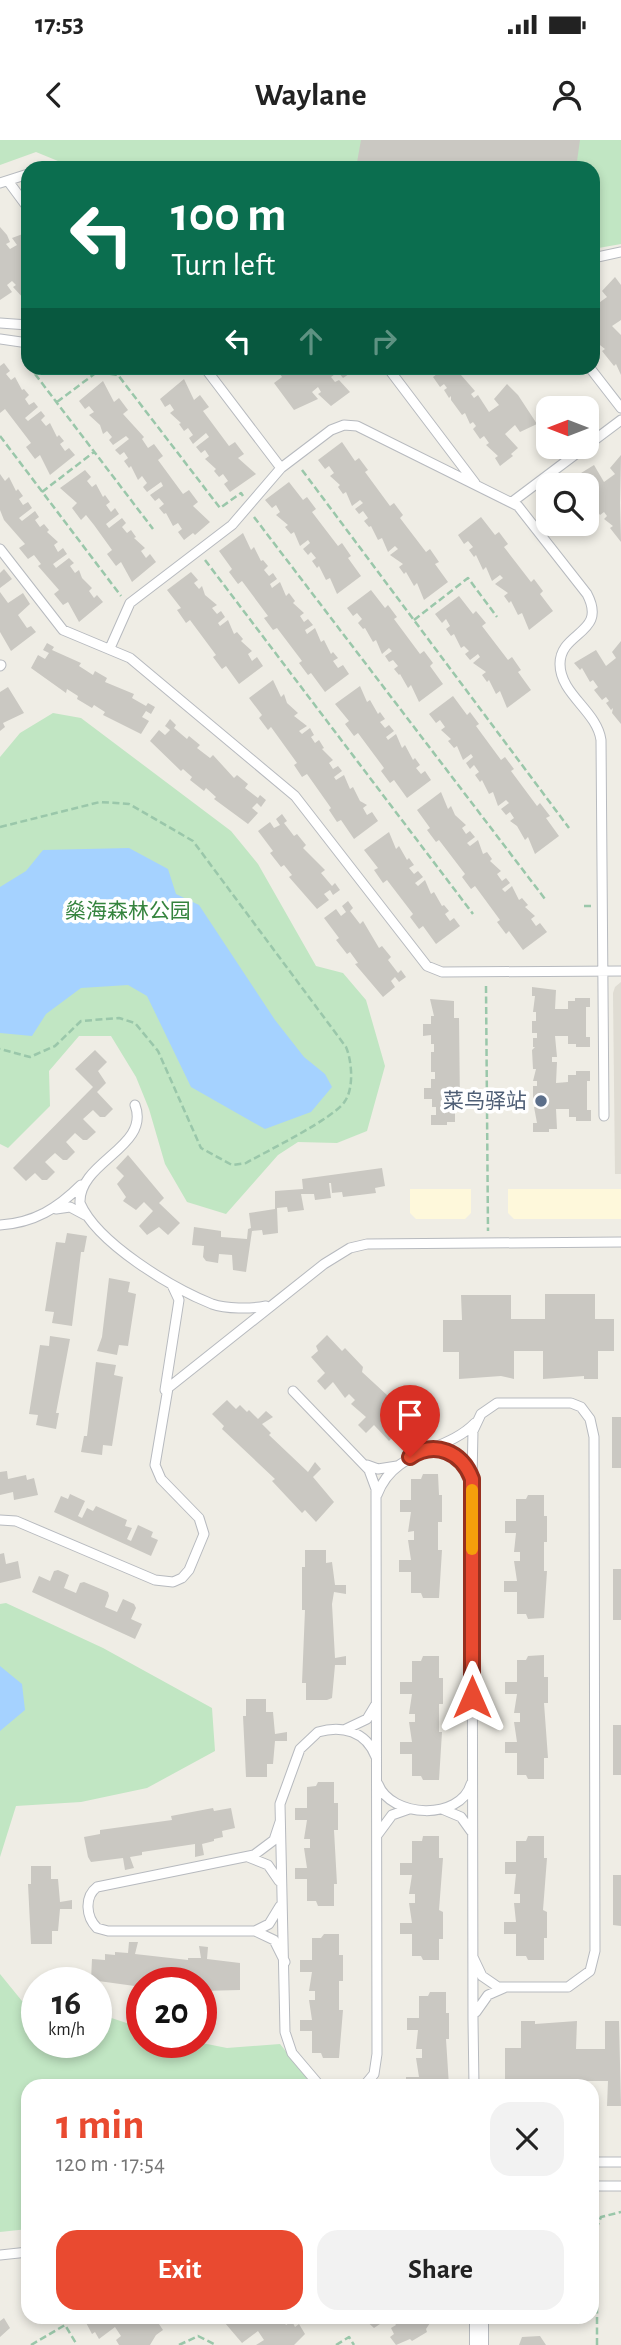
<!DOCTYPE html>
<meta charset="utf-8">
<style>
body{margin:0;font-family:"Alegreya Sans","Noto Sans SC",sans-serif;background:#f2f2f2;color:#222;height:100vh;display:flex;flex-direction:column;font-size:26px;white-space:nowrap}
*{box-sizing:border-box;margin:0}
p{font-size:23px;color:#767676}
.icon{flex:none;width:38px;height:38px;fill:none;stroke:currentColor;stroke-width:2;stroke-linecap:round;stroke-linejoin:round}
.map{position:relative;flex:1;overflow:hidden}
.drawer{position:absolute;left:21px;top:1939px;width:578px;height:245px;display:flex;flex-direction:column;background:#fff;border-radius:21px;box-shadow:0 4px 10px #0003}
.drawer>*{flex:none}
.top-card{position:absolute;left:21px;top:21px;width:579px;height:214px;border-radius:21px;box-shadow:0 4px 10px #0003;background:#0b6e4f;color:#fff;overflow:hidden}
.needle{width:46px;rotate:270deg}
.controls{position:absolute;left:536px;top:256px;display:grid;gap:14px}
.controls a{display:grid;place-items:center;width:63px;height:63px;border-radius:14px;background:#fff;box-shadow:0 4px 10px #0003;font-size:35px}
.speed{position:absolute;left:21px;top:1827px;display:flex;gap:14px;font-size:35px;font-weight:700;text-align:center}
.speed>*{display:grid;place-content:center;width:91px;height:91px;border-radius:50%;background:#fff;box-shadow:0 4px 10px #0003;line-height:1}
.speed small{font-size:18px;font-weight:400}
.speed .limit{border:10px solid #d22;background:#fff;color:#111}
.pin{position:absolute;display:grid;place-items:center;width:60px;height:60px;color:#fff;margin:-72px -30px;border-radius:50% 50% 50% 0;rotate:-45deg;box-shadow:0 0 7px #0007}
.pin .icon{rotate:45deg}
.me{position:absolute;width:77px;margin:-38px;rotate:0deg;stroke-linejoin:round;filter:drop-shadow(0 0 5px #0008)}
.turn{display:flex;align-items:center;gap:24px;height:147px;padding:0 35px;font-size:32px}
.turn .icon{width:91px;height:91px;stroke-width:2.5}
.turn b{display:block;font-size:49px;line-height:60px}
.lanes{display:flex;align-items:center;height:66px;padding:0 35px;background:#0003;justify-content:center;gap:35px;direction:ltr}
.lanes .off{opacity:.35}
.round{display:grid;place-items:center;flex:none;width:74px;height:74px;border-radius:21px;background:#f2f2f2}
.summary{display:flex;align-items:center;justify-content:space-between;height:119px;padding:0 35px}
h1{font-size:42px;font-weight:700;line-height:52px;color:#e94a30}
.action{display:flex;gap:14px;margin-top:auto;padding:14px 35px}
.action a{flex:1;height:80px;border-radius:21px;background:#e94a30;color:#fff;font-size:28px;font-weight:700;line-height:80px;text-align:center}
.action a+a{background:#f2f2f2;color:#222}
.status{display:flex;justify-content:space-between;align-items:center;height:49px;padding:0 35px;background:#fff;direction:ltr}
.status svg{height:19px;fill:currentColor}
header{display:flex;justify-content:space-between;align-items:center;height:91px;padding:0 35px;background:#fff;font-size:32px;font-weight:700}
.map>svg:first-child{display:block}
</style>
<div class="status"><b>17:53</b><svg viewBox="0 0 49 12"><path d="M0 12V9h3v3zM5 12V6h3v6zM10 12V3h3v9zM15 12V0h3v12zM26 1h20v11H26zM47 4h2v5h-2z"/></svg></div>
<header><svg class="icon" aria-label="back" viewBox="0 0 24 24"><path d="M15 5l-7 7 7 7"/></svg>Waylane<svg class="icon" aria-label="person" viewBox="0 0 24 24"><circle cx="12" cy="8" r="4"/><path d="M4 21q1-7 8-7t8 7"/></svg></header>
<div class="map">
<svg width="621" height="2205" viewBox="0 0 621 2205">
<rect width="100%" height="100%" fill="#efede5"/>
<path fill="#fef8db" d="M410,1049H471V1073L465,1079H416L410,1073Z
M508,1049H621V1079H514L508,1073Z"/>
<path fill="#dfdcd3" d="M621,842V1034H615L613,853L615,847Z"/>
<path fill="#c1e6c3" d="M0,0H621V104L593,109V28H75L36,12L0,25Z
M53,573L81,578L231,691L258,724L316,826L343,833L366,860L385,926L367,991L337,1003L298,1002L278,1015L226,1074L187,1062L165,1024L149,969L136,937L111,896H79L49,931L50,966L8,1008L0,1004V617L20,593Z
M6,1463L103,1508L212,1568L215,1611L147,1648L81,1662L16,1666L0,1717V1464Z
M0,1834L22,1861L37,1863V1902H96V1873L142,1888V1902H197L227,1908L280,1904L314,1946H28V2089L0,2092Z"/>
<path fill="#a5d2ff" d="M129,708L168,729L176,754L199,765L275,880L304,917L325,934L332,947L311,972L265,989L191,947L147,856L128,845L81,848L46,874L32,896L0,893V747L26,731L43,710Z
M0,1526L22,1544L25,1570L0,1591Z"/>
<path fill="#cac8c2" d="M361,0H580L576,28H356Z
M0,87L7,95L10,102L6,104L10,109L17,105L12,98L28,92V158L25,160L13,147L16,145L12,141L7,145L12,152L0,160Z
M615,137L621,145V180L612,186L621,195V235L616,224L614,226L602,211L605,209L596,202L599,199L596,195L593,197V161L596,165L607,157L602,151Z
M4,223L10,231L6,234L11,240L15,237L22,250L24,249L29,255L25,259L29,265L34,262L38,267L25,278L28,281L41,271L45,276L41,280L46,286L50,283L57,297L59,295L64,301L60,304L65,311L69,308L75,315L50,335L40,315L35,319L26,307L31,303L5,269L0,273V226Z
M286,228H294L296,231L301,228H350L346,230L349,234L343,238L338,232L331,237L335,242L339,240L350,252L331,266L318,254L321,252L318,247L312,252L318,259L294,270L274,243L282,237L280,234Z
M432,228H471L461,235L475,251L471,254L474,258L478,255L489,272L499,265L494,259L507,244L518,255L537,284L520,292L515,285L505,294L518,308L511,314L513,316L500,326L495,318L498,316L486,305L489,303L484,296L480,299L473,289L476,286L473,282L470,284L465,273L462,275L451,260V256L449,258L444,250L447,248L444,244L440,247L433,237L437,234Z
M184,239L194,260L200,255L209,267L203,271L229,306L235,302L244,314L238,318L256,334L230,352L224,344L228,341L223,334L219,337L214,331L216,329L205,319L209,316L205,310L201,313L196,307L209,297L206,293L193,304L189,298L193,295L188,288L184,291L179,284L181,283L170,273L174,270L170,264L165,267L160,259Z
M103,241L114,262L119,258L128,270L123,274L144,297L142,299L148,308L154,304L163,316L158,320L183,354L189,350L198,362L193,366L210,382L195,395L193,393L184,400L178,392L182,389L178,383L173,386L166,373L164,374L159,368L164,364L159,358L155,361L150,355L163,346L161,342L147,352L143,347L147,343L142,336L138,340L131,326L129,328L124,321L128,318L124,312L120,315L115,310L129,299L126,296L113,305L109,300L112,297L107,291L103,294L100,285L89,275L94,272L89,266L85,269L79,261Z
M342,302L355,321L359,318L368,330L365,332L390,366L394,363L403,375L400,378L426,412L430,409L439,422L435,424L448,442L424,460L417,443L414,446L406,432L404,434L399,427L403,424L390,415L398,409L395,406L388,412L382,398L378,400L371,386L369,387L364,381L368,378L363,371L359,374L355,369L363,363L360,360L352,366L346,352L343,354L338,347L340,345L330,336L334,333L329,326L325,329L318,320Z
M621,315L620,363L621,402L610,388L613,386L604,379L607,376L604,372L600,375L593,365L596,362L591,355H586V345H577L573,338L594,325L604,342L615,334L610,328Z
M85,330L91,337L87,341L92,347L96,344L103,357L105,355L110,362L106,365L111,372L115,368L119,374L106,384L109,388L122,378L126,383L122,387L127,393L131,390L136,397L134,398L145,408L141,411L146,418L150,414L156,422L132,442L121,422L116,426L107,414L112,410L94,385L86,375L81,380L72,368L77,363L60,348Z
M0,334L5,341L9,337L16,351L18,349L23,356L19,359L23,365L28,362L32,368L19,378L22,381L35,371L39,377L35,380L40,387L44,384L49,390L47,392L58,402L54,405L58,412L63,408L67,414L53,424L56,428L69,418L74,423L70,426L75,433L79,430L82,438L92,448L89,451L94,458L97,455L103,462L79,482L68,462L63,465L54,454L59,450L38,426L41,424L34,415L28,419L19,408L25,404L4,380L0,370Z
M289,342L303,360L307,357L316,369L312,372L338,406L342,403L351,416L348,418L361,436L337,454L330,438L326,440L319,426L317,428L312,421L316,418L311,412L308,415L303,409L310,403L308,400L300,406L294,392L291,394L285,387L288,385L276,375L280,372L276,365L272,368L265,360Z
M481,377L495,395L499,392L508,404L504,407L531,442L534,439L543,451L540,454L553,471L529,490L522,473L518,475L511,461L509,463L504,456L508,453L495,444L503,438L500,435L492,441L486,427L483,430L476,415L474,417L469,410L473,407L468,401L464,404L458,395Z
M243,393L251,410L254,407L261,421L263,420L268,426L264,430L269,436L273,433L277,439L270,444L272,448L280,442L286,456L289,453L295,461L293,463L304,473L300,476L304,482L308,479L313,485L305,490L307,494L315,488L321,502L324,500L331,514L333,512L338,518L333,521L338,528L343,525L349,534L325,552L311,533L308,535L299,523L302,521L277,488L273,490L264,478L268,476L242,441L238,444L229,432L232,429L219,411Z
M4,429L12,439L0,448V433Z
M191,432L198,440L194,443L199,449L202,446L205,455L217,465L212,468L217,474L221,471L225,477L218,483L220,486L228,480L234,494L237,492L243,499L241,501L252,511L248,514L252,521L257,517L263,526L239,544L226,526L222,529L213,517L216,515L190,480L186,483L177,470L181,468L167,450Z
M371,450L385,468L388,465L397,477L394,479L420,514L424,511L433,523L430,526L443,544L419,562L411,545L408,548L400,534L399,535L394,529L398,526L393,520L389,522L385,516L392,511L389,508L382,514L376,500L373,502L365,488L363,489L358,483L362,479L357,473L353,476L347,468Z
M0,452L8,463L23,453L30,464L18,475L27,488L31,486L36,492L11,511L0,492Z
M459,456L473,474L476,471L486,483L482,486L508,520L512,517L521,530L518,532L531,550L507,568L500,551L496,554L489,540L487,542L482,535L486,532L473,523L480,517L478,514L470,520L465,514L469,511L464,506L461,508L454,494L451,496L446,489L450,486L446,479L442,483L435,474Z
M621,501V584L612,573L613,568L611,570L606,563L609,561L606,557L602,560L594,550L598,547L593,540L590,542L582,528L580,530L574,523L596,510L606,526L616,518L612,512Z
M47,503L54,507L52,510L81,523L79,526L93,535L95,531L107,538L105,542L134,554L132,558L146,566L148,563L155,567L151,574L146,571L142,577L149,581L141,594L103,575L105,572L94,565L92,568L77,559L78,556L67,549L66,553L31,528L38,515L45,519L49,513L43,510Z
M273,540L281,557L284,554L287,563L298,573L294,576L307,586L299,591L302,594L310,588L314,595L311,597L315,603L319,600L324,608L322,609L333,620L329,623L333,629L338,626L342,631L334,637L336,640L344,635L350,649L353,647L360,661L367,665L363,668L367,675L372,672L378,681L354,699L341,680L337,682L329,670L331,668L307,634L302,637L294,625L297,623L271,587L268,590L259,578L262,575L249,558Z
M360,546L367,562L370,560L378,574L380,572L385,579L380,582L385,588L389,585L394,591L386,597L388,600L396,594L402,608L405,605L413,620L415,618L420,625L416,628L421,634L425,631L431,640L407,658L394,640L390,643L381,631L384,628L358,593L354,596L345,584L349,581L335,564Z
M8,547L24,573L3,583L5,587L0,591V552Z
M453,556L467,575L470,572L479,584L476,586L501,620L505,617L514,629L511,631L537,666L540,663L550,676L546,678L559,696L535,714L528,697L525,700L517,686L510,681L514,678L510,672L506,675L501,669L509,663L506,660L498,666L493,652L489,654L482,640L480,642L475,635L479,632L474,625L470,629L466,623L473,617L471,614L463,620L457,606L454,608L448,601L451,599L441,590L445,587L440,580L436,583L429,574Z
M170,579L176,585L174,588L187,599L189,596L200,605L197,608L210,618L213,615L234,638L237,635L248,644L245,648L258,658L260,655L266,660L261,667L257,663L252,668L258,673L248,684L214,659L216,657L206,648L204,651L190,640L192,637L183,629L181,631L150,601L159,590L165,595L170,590L165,586Z
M441,652L448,669L451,666L455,675L466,685L462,688L466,694L470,691L475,697L467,703L470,706L478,700L483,714L487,712L492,719L490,721L501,731L497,734L502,741L506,738L510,743L502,749L505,752L512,746L519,760L522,758L528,765L525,767L535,776L531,779L536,786L540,783L547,792L523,810L509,791L506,794L497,782L500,780L475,746L471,749L462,737L465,734L439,700L436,702L427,690L430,688L417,670Z
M282,674L287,681L284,683L294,696L297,694L306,705L303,708L325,730L321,733L332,746L335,743L340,750L333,755L330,750L324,754L329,760L317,769L289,737L292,735L284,725L281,727L270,713L273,711L258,691L270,682L274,688L280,685L276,679Z
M389,692L396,709L399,706L407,720L409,718L414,725L409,728L414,734L418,731L423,737L415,743L418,746L425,740L431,754L434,752L442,766L444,765L449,771L445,774L450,781L454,778L460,786L436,804L423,786L419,789L410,777L413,774L387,740L383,743L374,730L378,728L364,710Z
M348,761L353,768L350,771L360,784L363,781L379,808L382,806L391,817L388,820L398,833L401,830L406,837L399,842L395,837L391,841L395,847L383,857L355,824L358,823L350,812L347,814L336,800L339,798L324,778L336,769L341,776L346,772L342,766Z
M532,847L556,850L555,869H568V861H575V858H590V867H586V897H590V907H576V904H568V896H555L557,917H552V922H557L556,943L568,942V935H576V931H590V941H587V970H591V981H576V977H569V969H556L557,989H549V992H533V983H537L534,967H537V959H533V946H537V941H533L536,929H533L532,910L535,907H533V898H537V893H532V881H536V872H533L535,856H532Z
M430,859L454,861V878H459L460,965H455V982H447V985H431V975H436V967H432V959H424V948H431V939H435V932H431V912H434V904H431V895L423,896V884H431V876H434Z
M95,910L107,922L98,931L106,943L97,952L113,969L105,977H100L93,970L83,979L96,992L87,1000H83L75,993L66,1002L75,1012L67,1020H63L55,1013L45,1022L55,1032L47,1040H42L35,1033L26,1041L13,1028L93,947L75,929Z
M128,1015L164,1058L159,1063L180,1083L168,1095L159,1087L147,1095L139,1086L153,1071L144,1062L136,1070L123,1061L126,1057L117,1044L124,1036L116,1028Z
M382,1028L385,1046L375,1048L376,1053L343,1057L342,1052L332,1053L331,1043H329L331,1058L315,1060L314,1054H301L304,1070L288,1072L287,1067L277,1068L278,1093L263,1095L262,1090L252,1091L246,1132L233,1130L232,1115L219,1114L218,1123L206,1121L203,1117L204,1106L192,1105L194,1087L221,1091V1097L247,1099L248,1089L251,1088L249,1073L275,1069V1051L303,1049L302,1039Z
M67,1093L87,1096L84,1112H81L72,1186L52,1183L54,1172L45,1171L56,1102L65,1103Z
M109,1138L130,1142L128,1152L136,1154L128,1206L119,1205L117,1215L97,1211L102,1197Z
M545,1154H595V1179H614V1211H598V1239H584V1236L543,1239V1211H514V1239L501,1236L459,1239V1212H443V1180H462L461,1155H511V1179H545Z
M327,1195L342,1211L345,1208L363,1227L362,1232L400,1267L397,1270L412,1285L400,1296L396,1294L389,1301L374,1285L366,1293L358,1285L366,1277L351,1264L355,1260L349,1254L345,1258L333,1242L325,1250L317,1241L325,1233L311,1217L318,1211L316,1206Z
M50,1196L70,1199L56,1273H59L56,1289L36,1285L38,1275L29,1274L40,1205L49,1206Z
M96,1222L116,1225L114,1235L123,1237L112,1306L103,1305L102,1315L81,1312L84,1296H87Z
M227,1260L236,1269L240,1265L247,1272L249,1270L258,1279L266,1271L273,1277L262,1284L271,1293L269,1295L308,1332L315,1322L321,1329L313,1337L334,1362L316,1382L305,1370L302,1373L272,1341L275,1339L222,1289L224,1286L212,1274Z
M612,1277H621V1328H612Z
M7,1331L8,1339L26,1335L27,1340L34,1338L38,1355L14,1360L13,1352L0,1355V1332Z
M423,1334H438L439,1355H442V1382H438V1410H442L439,1458H423L421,1453H411V1432H399V1420H411L408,1400H414V1391L408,1392L411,1372H400V1360H411V1339H421Z
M70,1354L85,1361L78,1376L82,1378L87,1368L93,1371L96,1366L127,1380L125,1386L132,1388L127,1399L131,1401L138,1385L153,1392L151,1397L158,1400L151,1416L54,1372L61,1356L68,1359Z
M528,1355H544V1376H547V1402H544V1431H547L544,1478L528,1479L526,1474H517V1452H504V1441H517L514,1421H520V1412H514L516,1393H505V1381H516V1359H526Z
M305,1410H326V1423L332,1422L335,1445H346V1454L334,1452L332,1464L335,1518L346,1516V1525H335L332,1558L327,1560H306V1543H302L305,1470H302V1427H305Z
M4,1413L6,1424L18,1421L21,1438L0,1443V1414Z
M613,1429H621V1480H613Z
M58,1430L69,1435L64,1448L76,1453L80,1443L84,1442L108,1452L109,1456L105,1467L117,1472L123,1459L134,1464L136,1468L131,1479L142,1484L135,1499L32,1452L39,1436L50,1441L54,1431Z
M544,1515V1537H548V1563H544L548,1618H544V1639H528L526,1635H517V1613H505V1602H517L514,1582H520V1573H514L517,1554H505V1542H517V1520H526L528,1516Z
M423,1516H439V1538H443V1564H439V1592H442L439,1640H423L421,1636H412V1614H400V1602H412L409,1582H415V1574H409L412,1554H400V1542H412V1521H421Z
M246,1559H266V1572H273L275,1594L287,1592V1601H275L273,1624H267V1637H246L243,1576H246Z
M613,1585H621V1635H613Z
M318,1642H334V1663H338V1690H334L337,1744H334V1766H318L316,1761H307V1739H295V1728H307L304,1708H310V1699H304L307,1680H295V1668H307V1647L316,1646Z
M213,1668L214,1671L231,1668L235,1688L222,1691L223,1697L214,1699V1701L202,1704L204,1715L195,1717V1704L142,1712V1715L130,1717L134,1728L125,1730L123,1718L91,1722L88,1717L84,1697L100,1694V1690L172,1680L171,1676Z
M423,1696H439V1718H443L439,1770L443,1772V1799H439V1820H423L421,1816H412V1794H400V1783H412L409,1763H415V1754H409L412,1735H400V1723H412V1701H422Z
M528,1696H544V1718H547L543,1770L547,1772V1798H544V1820H528L526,1816H516V1794H504V1782H516L514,1763H520V1754H514L516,1734H505V1722H516V1701H526Z
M31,1726H51V1739H58L60,1762L72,1760V1769H60L58,1791H52V1804H31L28,1744H31Z
M613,1735H621V1786L613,1785Z
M324,1794H339V1815H343V1841H339V1870H343L339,1918H323L321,1913H312V1891H300V1880H312L309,1860H315V1851H309L312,1832H300V1820H312V1798H321Z
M129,1802H138L135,1814L188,1820V1818H201L199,1806L208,1807L207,1819L240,1823V1850L201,1851V1843H142V1847L91,1840L92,1819L105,1820V1814L115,1815V1812L128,1813Z
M430,1852H446V1873H449V1899H446L449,1946H406V1937H419L416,1918H422V1909H416L418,1890H407V1878H419V1856H428Z
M521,1881H535V1884L577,1881L576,1909H605V1881H619L621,1966H607L608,1941H574V1946H524V1940H505V1908H521Z
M83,2177H141L144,2182L149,2178L153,2184L157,2181L163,2190L156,2195L150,2205H119L116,2200L121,2196L115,2187L99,2199L95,2192L92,2194Z
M228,2177H281L286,2185L292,2181L295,2187L299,2184L305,2194L294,2205H256L264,2200L258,2191L242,2203L225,2183Z
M362,2177H385L386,2180L374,2188Z
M391,2177H439L430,2183L426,2189L427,2192L412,2201L410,2199L396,2205L390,2197L394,2194L391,2188L396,2185Z
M4,2178L10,2188L0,2197V2181Z
M540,2196L546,2205H519L522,2197Z"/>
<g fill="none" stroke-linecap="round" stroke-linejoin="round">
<g stroke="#b7babf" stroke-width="11">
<path id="lane" d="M8,41L28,68
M0,43L28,34
M593,118L621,112
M0,183L28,185
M0,199L28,203
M205,228L281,328
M388,228L475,343
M590,228L621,268
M512,362L621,280
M0,409L63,490L130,518L295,656L427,826L442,832L621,831
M110,508L130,463L232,385L281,328L331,290L344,285L357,286L518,366L587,454C608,494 560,491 560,524C560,554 597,571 601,600L604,976
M0,526L1,525
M135,965C151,1007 78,1022 80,1063C97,1103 172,1148 212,1164C226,1169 251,1169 266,1166
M56,1069L70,1067L85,1075
M0,1085C34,1083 58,1068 81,1045
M165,1250L179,1160L172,1145
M293,1251L369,1330L376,1349L377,1914L374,1934L364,1946
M436,1309L460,1318L470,1334
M367,1325L378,1329L397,1326
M377,1355C394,1308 445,1314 475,1283
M0,1380L16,1381L155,1440L173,1442L182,1438L189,1430L204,1394L199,1378L161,1339L155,1325L168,1248L324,1124L350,1108L367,1104L621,1102
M346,1589L367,1579L376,1564
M378,1644C391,1678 460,1681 471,1644
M442,1669L461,1677L471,1691
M280,1682L274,1700L254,1715L97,1747C84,1757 86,1777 97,1788L108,1791H255L274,1800L285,1822
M378,1694L392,1675L409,1669
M248,1717L268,1725L279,1741
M255,1791L269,1784L280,1766
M473,1817L482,1836L498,1847H568L590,1831L595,1811L594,1297L590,1279L581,1267L571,1263H497L481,1274L473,1291L472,1339L473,1880L474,1946
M476,1872L488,1855L504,1848
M320,1946L292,1913L285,1892L280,1664L300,1609L318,1592C342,1585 366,1591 376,1617
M592,2022H621
M592,2046H621
M0,2115L28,2112"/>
</g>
<g stroke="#b7babf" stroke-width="20">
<path id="street" d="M479,2177V2205"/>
</g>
<path stroke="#9ac7aa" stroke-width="2.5" stroke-dasharray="7 3.5" stroke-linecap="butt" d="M35,234L153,389
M57,262L97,232L118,235L220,368L241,353L243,356
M0,296L121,456
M302,330L569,688
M42,352L94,312
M254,377L545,759
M205,420L473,774
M414,480L468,438L497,477
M0,687L100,662L129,664L193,701L346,907C352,921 354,948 345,961C335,978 267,1011 246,1023L232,1025L201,1008L158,911L135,883L119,878L81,881L55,906L30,917L0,909
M584,766H591
M486,846L488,1091
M31,2205L65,2185L77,2205
M179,2205L198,2196L216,2205
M336,2205L349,2197L354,2205
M597,2205V2087L601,2077L621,2072"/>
<use href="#lane" stroke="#fff" stroke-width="9"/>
<use href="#street" stroke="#fff" stroke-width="18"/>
</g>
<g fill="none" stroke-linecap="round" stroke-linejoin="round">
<g stroke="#97301f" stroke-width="18">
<path id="route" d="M410,1317C435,1300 462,1312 472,1339V1557"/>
</g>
<use href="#route" stroke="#e94a30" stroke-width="12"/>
<path stroke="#f59e0b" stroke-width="12" d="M472,1350V1409"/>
</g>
<circle fill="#5c6f8a" stroke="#fff" stroke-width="2.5" cx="541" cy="961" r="7"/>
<g text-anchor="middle" stroke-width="7" stroke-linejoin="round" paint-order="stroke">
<g font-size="21" fill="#35843e" stroke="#fff">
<text x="128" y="778">燊海森林公园</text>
</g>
<g font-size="21" fill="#4e5e75" stroke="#fff" text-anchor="end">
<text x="527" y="968">菜鸟驿站</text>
</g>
</g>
</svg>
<div class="controls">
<a><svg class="needle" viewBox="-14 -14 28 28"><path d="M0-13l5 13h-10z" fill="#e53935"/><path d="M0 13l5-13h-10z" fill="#767676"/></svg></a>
<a><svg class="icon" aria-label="search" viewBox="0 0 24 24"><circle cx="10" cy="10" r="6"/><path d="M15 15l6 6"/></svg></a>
</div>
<div class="speed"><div>16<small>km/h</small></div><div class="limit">20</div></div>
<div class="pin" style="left:410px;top:1317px;background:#d93025"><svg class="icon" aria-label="arrive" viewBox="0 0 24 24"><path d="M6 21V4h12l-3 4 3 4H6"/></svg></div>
<svg class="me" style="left:472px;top:1557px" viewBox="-20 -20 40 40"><path d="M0-17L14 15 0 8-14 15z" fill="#e94a30" stroke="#fff" stroke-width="4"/></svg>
<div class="top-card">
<div class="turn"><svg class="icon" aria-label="left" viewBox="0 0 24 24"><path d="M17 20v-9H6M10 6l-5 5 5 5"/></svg><div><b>100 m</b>Turn left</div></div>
<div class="lanes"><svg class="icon" aria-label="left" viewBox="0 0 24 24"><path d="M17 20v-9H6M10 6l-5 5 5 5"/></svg><svg class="icon off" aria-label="ahead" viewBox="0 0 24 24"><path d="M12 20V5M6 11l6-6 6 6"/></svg><svg class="icon off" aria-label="right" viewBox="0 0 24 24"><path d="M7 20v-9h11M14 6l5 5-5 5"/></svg></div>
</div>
<section class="drawer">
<div class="summary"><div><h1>1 min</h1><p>120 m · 17:54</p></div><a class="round"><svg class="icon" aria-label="close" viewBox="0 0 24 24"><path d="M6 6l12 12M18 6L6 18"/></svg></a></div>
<div class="action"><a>Exit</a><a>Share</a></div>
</section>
</div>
